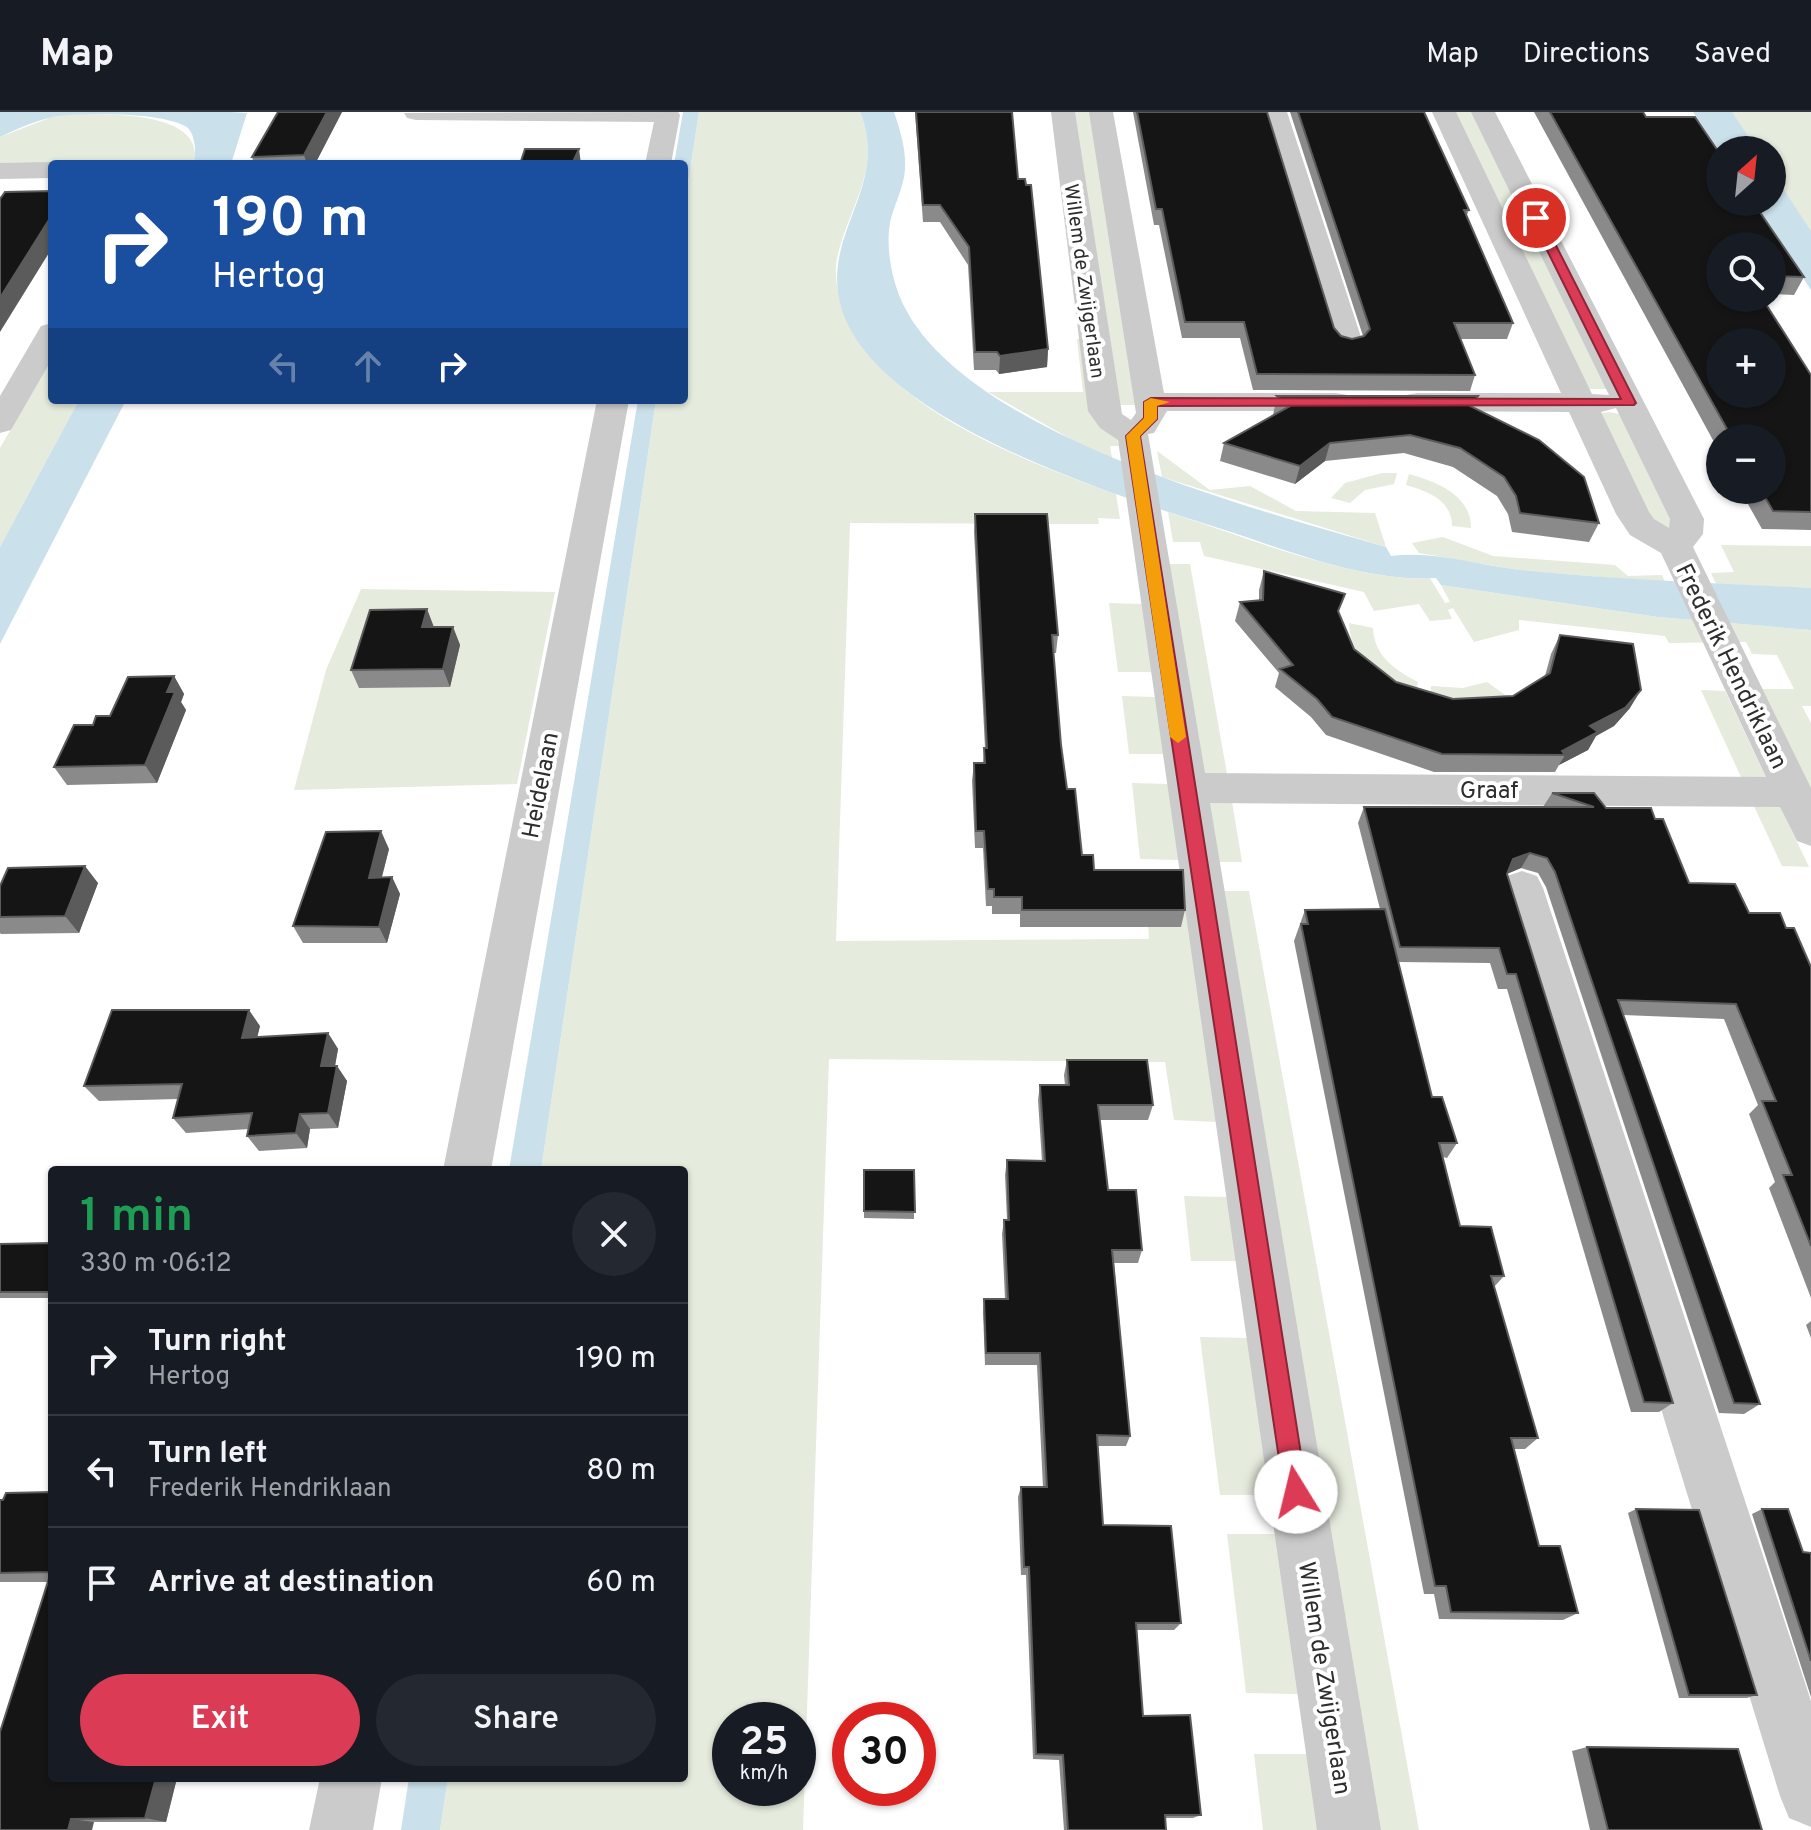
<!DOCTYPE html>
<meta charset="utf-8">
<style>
body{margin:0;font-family:Overpass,sans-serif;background:#242831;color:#f1f3f6;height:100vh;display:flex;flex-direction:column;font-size:30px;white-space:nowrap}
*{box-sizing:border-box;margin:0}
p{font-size:26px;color:#9ea1a6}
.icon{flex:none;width:44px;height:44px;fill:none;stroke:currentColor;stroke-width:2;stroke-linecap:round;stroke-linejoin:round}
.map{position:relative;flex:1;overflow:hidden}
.panel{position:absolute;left:48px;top:1054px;width:640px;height:616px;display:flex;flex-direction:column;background:#171b24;border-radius:8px;box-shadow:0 2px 6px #0004}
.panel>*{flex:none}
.hud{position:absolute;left:48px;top:48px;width:640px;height:244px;border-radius:8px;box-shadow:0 2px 6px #0004;background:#1a4fa0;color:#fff;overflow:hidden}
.needle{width:52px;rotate:27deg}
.fabs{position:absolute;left:1706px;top:24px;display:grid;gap:16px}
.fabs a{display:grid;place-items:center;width:80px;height:80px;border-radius:50%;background:#171b24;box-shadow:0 2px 6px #0004;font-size:40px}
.speed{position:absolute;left:712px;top:1590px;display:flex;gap:16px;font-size:40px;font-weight:700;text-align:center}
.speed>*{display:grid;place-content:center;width:104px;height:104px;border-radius:50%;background:#171b24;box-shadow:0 2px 6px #0004;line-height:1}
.speed small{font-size:20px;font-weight:400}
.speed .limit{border:12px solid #d22;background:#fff;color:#111}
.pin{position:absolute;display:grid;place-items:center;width:68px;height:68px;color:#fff;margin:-34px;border:4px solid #fff;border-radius:50%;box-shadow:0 2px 8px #0007}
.me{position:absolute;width:88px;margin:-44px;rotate:351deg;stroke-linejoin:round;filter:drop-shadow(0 0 6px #0008)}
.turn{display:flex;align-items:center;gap:28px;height:168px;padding:0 32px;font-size:36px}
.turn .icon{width:104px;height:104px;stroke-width:2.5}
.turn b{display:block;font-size:56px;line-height:68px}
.lanes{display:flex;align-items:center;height:76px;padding:0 32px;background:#0003;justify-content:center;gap:40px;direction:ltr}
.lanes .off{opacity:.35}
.round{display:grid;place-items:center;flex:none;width:84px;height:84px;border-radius:42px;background:#242831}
.headline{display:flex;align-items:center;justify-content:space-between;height:136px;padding:0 32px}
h1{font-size:48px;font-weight:600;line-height:60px;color:#1e9e55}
.cta{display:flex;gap:16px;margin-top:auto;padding:16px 32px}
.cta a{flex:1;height:92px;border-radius:48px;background:#db3b54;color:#fff;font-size:32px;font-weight:600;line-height:92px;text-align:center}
.cta a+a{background:#242831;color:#f1f3f6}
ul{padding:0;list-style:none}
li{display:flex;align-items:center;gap:24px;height:112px;padding:0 32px;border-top:2px solid #363941}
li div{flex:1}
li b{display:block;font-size:30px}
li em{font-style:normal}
header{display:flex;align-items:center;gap:48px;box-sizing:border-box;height:112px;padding:0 40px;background:#171b24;border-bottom:2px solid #363941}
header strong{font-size:38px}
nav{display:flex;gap:44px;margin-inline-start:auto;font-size:28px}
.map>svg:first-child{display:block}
</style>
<header>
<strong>Map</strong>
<nav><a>Map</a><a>Directions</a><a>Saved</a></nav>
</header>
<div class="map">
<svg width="1811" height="1718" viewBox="0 0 1811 1718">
<rect width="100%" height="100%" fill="#fff"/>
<path fill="#e5ebdd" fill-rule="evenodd" d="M699,0H860C883,57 849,93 837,146C834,161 837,180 842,194C877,295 1024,349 1116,382L1120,407L1098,406L1099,412L850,411L836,829L1149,827L1146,775H1183L1217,1010L1174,1008L1165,950L829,947L803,1718H440L448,1666H684V1058H541L656,288H684V97ZM730,1608H798V1676H730Z
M1069,0H1093L1136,293H1117Z
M1452,0H1476L1609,277H1589Z
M1720,0H1811V138L1772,79V38H1745Z
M74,2C114,2 206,0 194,52L0,54V25L52,5Z
M1077,227H1085L1117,327L1119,334H1110L1112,346L1088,337L988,280H1083Z
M52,247V288H79L0,435V336Z
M1609,300L1620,302L1676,408L1671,416H1656L1600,301Z
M1157,339L1210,378L1250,374L1296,399L1375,401L1386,435L1162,365Z
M1382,361H1397L1394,372L1365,378L1350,391L1331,386L1345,371Z
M1409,362C1437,370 1471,383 1471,416L1452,414C1452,388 1427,379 1406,373Z
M1168,400C1240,423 1357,471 1430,466L1445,491L1450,490L1441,473L1658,505L1811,518V594H1802L1811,611V684L1758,577H1794L1777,543L1752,542L1746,530L1669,531L1665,524L1519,508V518L1474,530L1453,496L1448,498L1452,507L1430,509L1419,492L1374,499L1364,480L1204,444L1200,430H1173Z
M1443,425L1493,444L1615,453L1628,464L1662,463L1665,470L1525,459L1419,441L1412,431Z
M1721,433L1811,434V476L1716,472L1711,461L1734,460Z
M1168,452H1190L1227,662H1202Z
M361,477L555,480L517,672L294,678L326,558Z
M1109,491L1142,492L1152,560H1118Z
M1349,511L1373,516C1374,544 1395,558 1418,570L1415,586C1386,566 1350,551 1349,511Z
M1487,570L1508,585L1430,591L1431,574L1463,576Z
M1701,578L1725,579L1766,665H1741Z
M1122,584L1156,585L1164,642H1129Z
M1132,671L1169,672L1179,748L1140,747Z
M1206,690H1232L1242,750H1216Z
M1753,692H1779L1809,755L1782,754Z
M1221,779H1249L1419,1718H1375Z
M1184,1084L1229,1085L1237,1149H1191Z
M1200,1225L1249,1226L1272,1383H1220Z
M1227,1422H1278L1300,1582L1246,1581Z
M1254,1642H1310L1321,1718H1263Z"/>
<path fill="#cae0ea" d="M0,0H230L247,1L231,52H194C196,41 196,25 188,16C167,0 80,0 53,5C34,9 17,17 0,25Z
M683,0H699L684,97V52H674Z
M860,0H894C901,21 908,43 904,65C901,81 893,96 890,111C886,134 891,162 899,183C953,320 1255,397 1386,435L1391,444C1438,438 1483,455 1530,459C1624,468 1717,471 1811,476V518L1658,505L1441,473L1436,466C1365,470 1292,440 1225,418C1121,385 879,312 842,198C818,123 891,76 860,0Z
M1693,0H1732L1757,38H1720V40Z
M1772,60L1811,119V178L1753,90H1772Z
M79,288H126L0,532V435Z
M638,288H656L541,1058H509Z
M409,1666H448L440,1718H401Z"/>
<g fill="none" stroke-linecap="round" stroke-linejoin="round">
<path fill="#cbcbcb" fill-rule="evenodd" d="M678,0L680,3L671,52H645L654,10L416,8L407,6L404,1Z
M1051,0H1075L1122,302L1131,308L1136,301L1089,0H1113L1164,281H1336L1347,283L1352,290L1347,297L1336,299H1167L1154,321L1148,322L1205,661L1766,665L1661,441L1630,423L1616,402L1569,300L1417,299L1406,297L1401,290L1406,283L1417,281H1561L1432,0H1456L1592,282L1609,283L1471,0H1495L1704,407L1703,422L1693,435L1811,676V734L1797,729L1780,695L1210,691L1381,1718H1317L1118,328L1100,316L1088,299ZM1616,296L1670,407L1669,416L1654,407L1649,400L1601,300Z
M1263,0H1287L1363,231L1359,237L1348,240L1337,237L1333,231Z
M52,50L59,52H52V66L0,67V51Z
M52,211V247L11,318L0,321V284L41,214Z
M597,288H629L491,1058H443Z
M1522,759L1537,764L1543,776L1811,1589V1715L1789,1706L1780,1684L1501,776L1507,764Z
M320,1666H382L373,1718H309Z"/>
</g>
<path fill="#8a8a8a" d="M278,0H342L315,52H254L252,45Z
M915,0H1012L1018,67L1048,237L1047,255L999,262L996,258H974L968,153L940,110H923Z
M1133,0H1267L1334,216L1341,224L1352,227L1363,224L1290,0H1424L1469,98L1466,105L1513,211L1507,227H1461L1475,263L1470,279L1253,278L1240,226H1182L1159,113H1154Z
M1534,0H1643L1646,5L1804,165L1794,183L1772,182V134H1720L1811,263V418L1762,417L1740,378H1772V326H1720V341Z
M1277,284L1473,296L1599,411L1589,430L1512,420L1508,402L1497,384L1453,355L1404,341L1325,349L1295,372L1220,349L1224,331L1273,303Z
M238,288H298L297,291L240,292Z
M975,402L1058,523L1056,541H1053L1061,633L1067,677L1082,743L1094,758L1185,798L1181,815H1020V802H992V794H986L983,736H975L972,669L974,651H983L984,636H985L974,420Z
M1264,459L1339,501L1354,537L1396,570L1453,587L1513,584L1545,564L1551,542L1560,523L1630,596L1614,614L1596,624L1588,638L1559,653L1555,660H1434L1326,623L1311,605L1275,575L1279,561L1235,509L1240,490L1259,489V478Z
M427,497L434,515H453L460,533L450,575L359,576L351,558Z
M174,564L184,582L181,590L186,598L157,671L67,673L54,655L93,613L110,604Z
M1552,681L1606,696L1655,707L1689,771L1749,801L1786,816L1811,855V1186L1769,1076L1775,1070L1749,1002L1758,993L1724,907L1623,903L1760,1292L1744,1302L1719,1301L1546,775L1538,761L1521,756L1507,762L1673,1291L1659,1300H1631L1507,877H1498L1490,851L1398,850L1432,985L1457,1031L1447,1046L1443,1045L1460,1114L1504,1164L1494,1175L1538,1326L1525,1337H1514L1539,1434L1578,1501L1563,1508L1439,1507L1434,1482H1424L1294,829L1305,798L1380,797L1358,711L1364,695H1543Z
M389,737L382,765H392L400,782L387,831H303L293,814Z
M98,771L79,821L1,822L0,821V774Z
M260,914L257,925L328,921L338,937L335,954H337L347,969L338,1016L310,1017L307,1036L259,1039L247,1024L249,1017L186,1021L173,1006L178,987L99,989L84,974Z
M1067,948L1153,993L1148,1008H1100L1108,1078L1142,1138L1138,1151H1114L1130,1324L1126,1334H1097L1103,1413L1181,1511L1174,1518H1137L1143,1604L1201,1703L1193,1706H1165L1166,1718H1064L1059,1648L1033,1647L1026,1463H1021L1018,1385L1021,1375H1043L1037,1253H985L983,1200L984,1187H1005L1002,1122L1004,1108H1007L1005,1063L1007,1048L1042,1049L1038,988L1040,973H1065L1064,963Z
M914,1058V1107L864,1106V1099Z
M52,1131V1186H0V1132Z
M1811,1209V1226L1806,1213Z
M52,1380V1666H177L166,1710H94L0,1718L48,1470H0V1388Z
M1636,1397L1757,1583L1747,1586H1679L1628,1401Z
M1762,1397L1803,1440L1811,1441V1585L1752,1402Z
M1587,1635L1762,1718H1590L1572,1639Z"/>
<path fill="#5b5b5b" d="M327,0H342L315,52H307L304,43Z
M579,37L581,52H572Z
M52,103V136L0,220V186Z
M1048,237L1047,255L999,262L1000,244Z
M1330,331L1325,349L1295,372L1300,354Z
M427,497L434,516L422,515Z
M453,515L460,533L450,575L443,557Z
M174,564L184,582L181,590L186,598L157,671L145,653L167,580Z
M1641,578L1630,596L1614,614L1596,624L1588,638L1559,653L1565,643L1562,639L1590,614Z
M381,719L389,737L377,783L369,766Z
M1530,741L1521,756L1504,763L1513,747Z
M85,754L98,771L79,821L65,804Z
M392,765L400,782L387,831L379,815Z
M249,898L260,914L253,942L242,926Z
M328,921L338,937L332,970L321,954Z
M337,954L347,969L338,1016L328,1001Z
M300,1002L310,1017L307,1036L296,1021Z
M156,1666H177L166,1710L145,1706Z
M71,1707L94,1710L92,1718H68Z"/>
<path fill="#151515" stroke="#5b5b5b" stroke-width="2" fill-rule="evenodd" d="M278,0H327L304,43L252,45Z
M916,0H1012L1018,67H1025L1026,73H1031L1048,237L1000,244L997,240H975L969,135L940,93H923Z
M1137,0H1267L1334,216L1341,224L1352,227L1364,224L1370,217L1298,0H1424L1469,98H1464L1513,211H1454L1475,263L1257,262L1244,210H1185L1162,97H1156Z
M1550,0H1643L1646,5H1695L1720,42V90H1753L1804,165L1772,164V134H1720V186H1762L1811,263V400L1773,399L1761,378H1772V326H1732ZM1720,230H1772V282H1720Z
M525,37H579L572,52H520Z
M52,79V103L0,186V87L5,80Z
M1277,284H1478L1470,294L1539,328L1584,365L1599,411L1520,401L1516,384L1504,365L1460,336L1410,323L1330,331L1300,354L1224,331L1290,294Z
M975,402H1047L1058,523H1052L1061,633L1067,677H1075L1082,743H1093L1094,758H1183L1185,798H1022V785H994V777H988L984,719H976L974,651H985L984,636H987Z
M1264,459L1345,482L1338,499L1354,537L1396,570L1453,587L1513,584L1550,561L1560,523L1633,532L1641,578L1625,596L1590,614L1598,620L1562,639L1565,643L1442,642L1332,605L1317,587L1280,557L1293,553L1240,490L1263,488Z
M427,497L422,515H453L443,557L351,558L370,498Z
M174,564L167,580H175L145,653L54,655L74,613H93L96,604H110L128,565Z
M1552,681H1594L1606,696H1651L1655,707H1663L1689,771L1735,772L1749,801H1780L1786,816H1794L1811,855V1134L1783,1063H1792L1762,989H1776L1736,892L1618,888L1760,1292L1734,1291L1555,760L1547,746L1530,741L1513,747L1507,762L1673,1291L1644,1290L1516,862H1507L1499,836L1400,835L1364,695H1594Z
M381,719L369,766L392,765L379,815L293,814L326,720Z
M85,754L65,804L0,805V774L8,756Z
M1385,797L1432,985H1442L1457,1031H1439L1460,1114L1491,1115L1504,1164H1491L1538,1326H1511L1539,1434H1560L1578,1501L1451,1500L1446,1474H1435L1301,812H1308L1305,798Z
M112,898H249L242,926L328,921L321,954H337L328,1001L300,1002L296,1021L247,1024L252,1001L173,1006L182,972L84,974Z
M1067,948H1147L1153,993H1098L1108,1078H1136L1142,1138H1112L1130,1324L1097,1323L1103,1413L1171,1414L1181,1511H1136L1143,1604L1190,1603L1201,1703H1165L1166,1718H1068L1063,1643L1036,1642L1029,1455H1024L1021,1375H1047L1040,1241H986L984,1187H1008L1004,1108H1009L1007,1048L1045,1049L1040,973H1069Z
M864,1058H914L915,1100L864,1099Z
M52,1131V1180H0V1132Z
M52,1380V1666H156L145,1706L71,1707L68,1718H0V1620L51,1460L0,1461V1388H3L6,1381Z
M1636,1397L1699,1398L1757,1583H1689Z
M1762,1397H1788L1803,1440L1811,1441V1549Z
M1587,1635L1738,1637L1762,1718H1608Z"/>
<path fill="#db3b54" stroke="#8e2637" stroke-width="2" d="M1536,102L1542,106L1636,291L1634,293L1157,294V307L1140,324L1307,1380L1304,1388L1296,1392L1288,1388L1284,1380L1126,324L1144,306V290L1151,286L1621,287L1531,106Z"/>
<path fill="#f59e0b" d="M1151,286L1170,290L1157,294V307L1140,324L1186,625L1178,631L1170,625L1126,324L1144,306V290Z"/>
<g text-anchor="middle" stroke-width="8" stroke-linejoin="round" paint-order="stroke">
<g font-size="20" fill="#2e2e2e" stroke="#fff">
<text transform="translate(1085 169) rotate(82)" y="7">Willem de Zwijgerlaan</text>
</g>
<g font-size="24" fill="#2e2e2e" stroke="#fff">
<text transform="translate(1732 554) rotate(64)" y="8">Frederik Hendriklaan</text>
<text transform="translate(540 673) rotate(-79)" y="8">Heidelaan</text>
<text x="1489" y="686">Graaf</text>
<text transform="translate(1325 1566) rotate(81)" y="8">Willem de Zwijgerlaan</text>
</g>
</g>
</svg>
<div class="fabs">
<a><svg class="needle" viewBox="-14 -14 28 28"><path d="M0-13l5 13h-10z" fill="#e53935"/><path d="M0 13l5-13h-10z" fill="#9ea1a6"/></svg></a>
<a><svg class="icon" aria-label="search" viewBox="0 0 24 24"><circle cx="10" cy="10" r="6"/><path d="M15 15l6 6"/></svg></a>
<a>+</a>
<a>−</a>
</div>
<div class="speed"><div>25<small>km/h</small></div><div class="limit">30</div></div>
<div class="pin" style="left:1536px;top:106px;background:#d93025"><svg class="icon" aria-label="arrive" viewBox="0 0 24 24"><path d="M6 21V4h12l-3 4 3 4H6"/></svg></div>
<svg class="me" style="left:1296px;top:1380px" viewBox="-20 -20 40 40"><circle r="19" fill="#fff"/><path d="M0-13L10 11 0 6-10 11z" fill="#db3b54"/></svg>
<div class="hud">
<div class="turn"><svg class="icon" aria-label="right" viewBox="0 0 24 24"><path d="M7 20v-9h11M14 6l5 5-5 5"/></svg><div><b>190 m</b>Hertog</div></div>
<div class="lanes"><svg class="icon off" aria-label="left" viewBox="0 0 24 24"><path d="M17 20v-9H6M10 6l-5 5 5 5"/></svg><svg class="icon off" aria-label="ahead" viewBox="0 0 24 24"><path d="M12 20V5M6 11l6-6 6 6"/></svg><svg class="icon" aria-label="right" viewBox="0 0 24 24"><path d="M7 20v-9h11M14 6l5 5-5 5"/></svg></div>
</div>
<section class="panel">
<div class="headline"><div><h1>1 min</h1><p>330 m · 06:12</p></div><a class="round"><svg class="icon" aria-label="close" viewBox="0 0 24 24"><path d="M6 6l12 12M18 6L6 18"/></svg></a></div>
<ul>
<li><svg class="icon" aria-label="right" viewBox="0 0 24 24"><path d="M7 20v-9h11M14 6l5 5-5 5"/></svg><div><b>Turn right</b><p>Hertog</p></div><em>190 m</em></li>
<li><svg class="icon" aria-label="left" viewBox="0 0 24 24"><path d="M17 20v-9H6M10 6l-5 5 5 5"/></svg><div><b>Turn left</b><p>Frederik Hendriklaan</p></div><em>80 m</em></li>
<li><svg class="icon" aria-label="arrive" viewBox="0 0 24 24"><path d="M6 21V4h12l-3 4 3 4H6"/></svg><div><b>Arrive at destination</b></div><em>60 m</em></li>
</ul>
<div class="cta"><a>Exit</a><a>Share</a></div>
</section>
</div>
